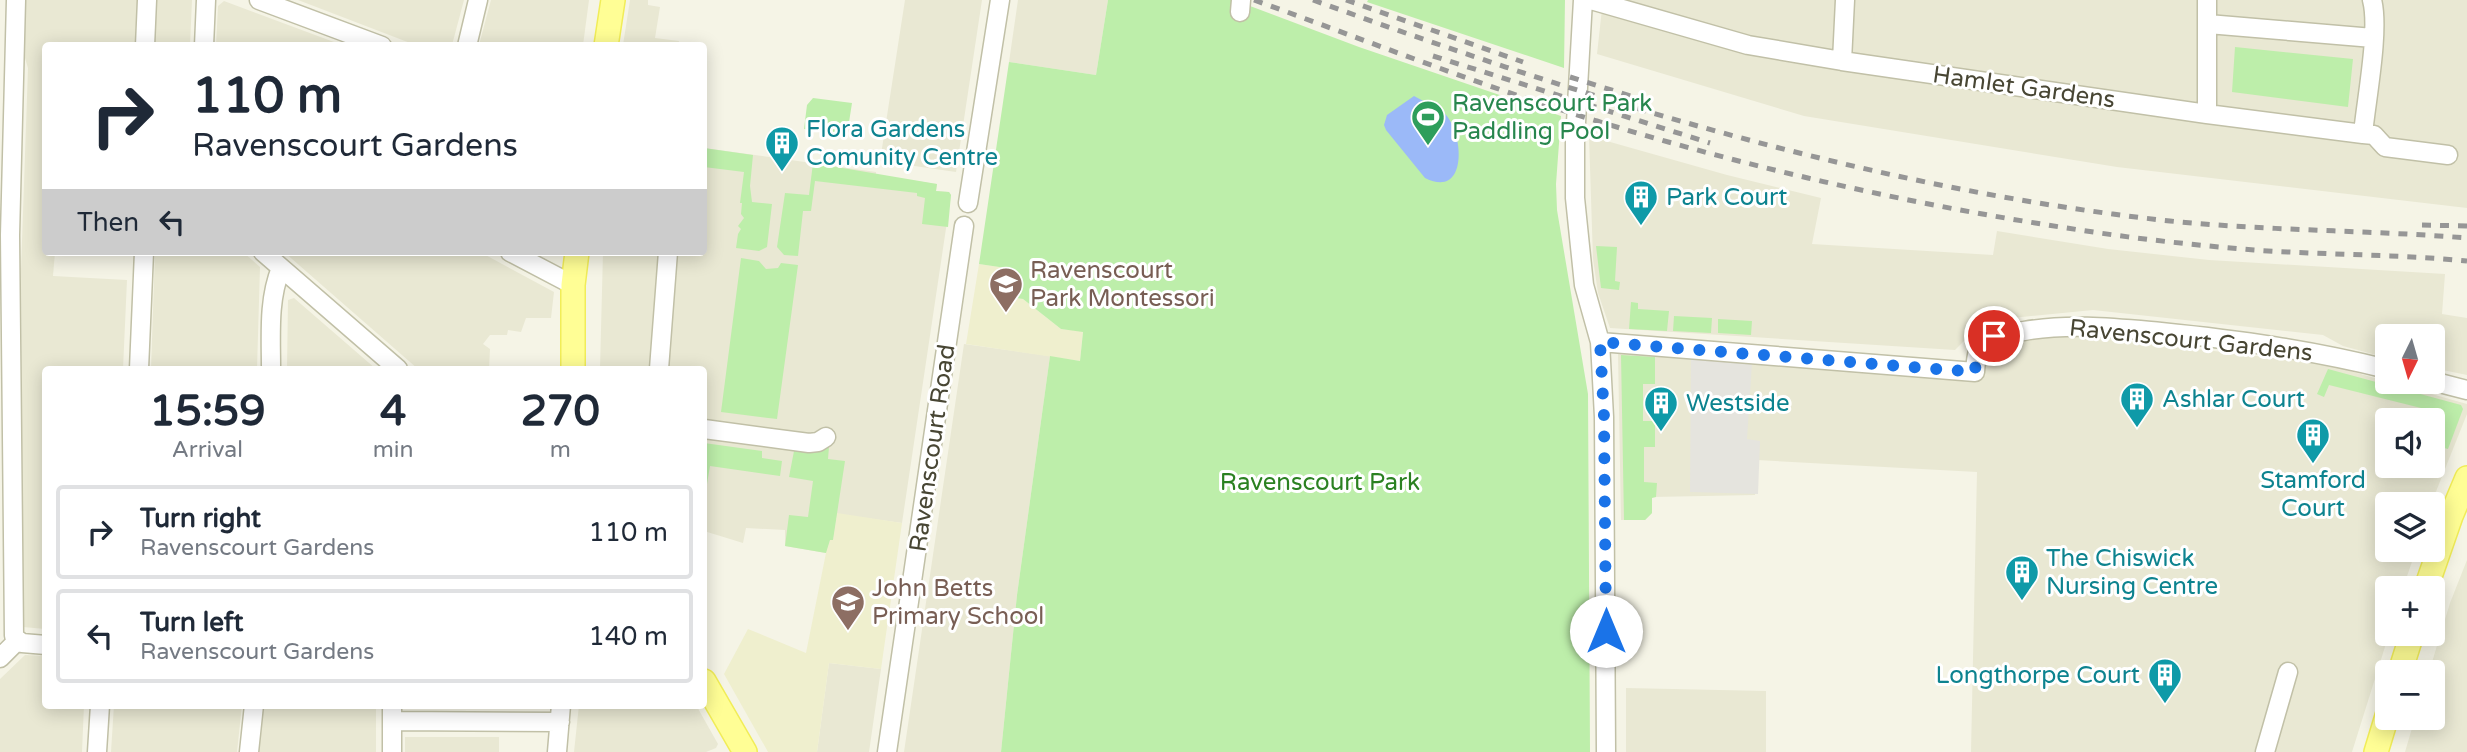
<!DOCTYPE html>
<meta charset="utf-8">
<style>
body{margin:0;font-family:"Varela Round",sans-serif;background:#f2f2f3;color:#1f2937;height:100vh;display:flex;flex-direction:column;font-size:26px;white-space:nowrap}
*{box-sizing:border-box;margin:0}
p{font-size:23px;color:#747a83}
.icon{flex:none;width:38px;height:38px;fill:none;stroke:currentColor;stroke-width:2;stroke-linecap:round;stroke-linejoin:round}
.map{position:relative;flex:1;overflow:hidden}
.details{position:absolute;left:42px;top:366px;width:665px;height:343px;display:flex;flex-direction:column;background:#fff;border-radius:7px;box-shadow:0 4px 18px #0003}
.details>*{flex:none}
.hud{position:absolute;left:42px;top:42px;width:665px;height:214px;border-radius:7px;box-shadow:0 4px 18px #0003;background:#fff;color:#1f2937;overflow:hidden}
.needle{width:46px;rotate:185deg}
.buttons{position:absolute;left:2375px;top:324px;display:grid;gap:14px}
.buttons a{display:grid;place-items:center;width:70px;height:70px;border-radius:7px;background:#fff;box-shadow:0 4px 18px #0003;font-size:35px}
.pin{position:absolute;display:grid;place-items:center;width:60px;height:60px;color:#fff;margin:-30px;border:4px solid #fff;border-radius:50%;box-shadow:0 2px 7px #0007}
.me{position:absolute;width:77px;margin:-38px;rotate:0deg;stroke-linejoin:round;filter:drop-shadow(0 0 5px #0008)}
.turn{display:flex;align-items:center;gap:24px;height:147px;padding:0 35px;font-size:32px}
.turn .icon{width:91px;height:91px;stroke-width:2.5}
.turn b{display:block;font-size:49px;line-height:60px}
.then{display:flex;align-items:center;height:66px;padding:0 35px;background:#0003;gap:14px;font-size:26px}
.eta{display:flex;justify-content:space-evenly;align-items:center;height:119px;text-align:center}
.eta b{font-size:42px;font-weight:700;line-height:49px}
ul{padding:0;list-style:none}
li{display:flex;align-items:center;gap:21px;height:94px;margin:0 14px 10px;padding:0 21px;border:4px solid #e0e1e3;border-radius:7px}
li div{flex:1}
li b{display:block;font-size:26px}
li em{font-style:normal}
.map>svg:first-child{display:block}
</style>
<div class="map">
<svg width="2467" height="752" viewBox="0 0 2467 752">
<rect width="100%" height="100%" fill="#f5f4e6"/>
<path fill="#e9e8d3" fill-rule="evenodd" d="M26,0H139L137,45L46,46V252H55L53,276L127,280L123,369H46L45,629L23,627L21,270L28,68L24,55Z
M154,0H192L190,45L152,46Z
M298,0H464L452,45L418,46Z
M491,0H589L583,45H479Z
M630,0H648V5L660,7L655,38L679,41L678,45H623Z
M905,0H982L956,172L880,161Z
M1018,0H1108L1096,75L1009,62Z
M1603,0H2467V208L2117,167L1804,116L1597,54Z
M224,1L342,45H216L218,6Z
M1589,136L1727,175L1821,198L1812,244L1993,255L1997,231L2108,249L2209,260L2445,274L2442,314L2467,318V375L2433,368L2432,336H2387V358L2343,346L2323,335L2093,310L1992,320L1973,332L1955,350L1610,328L1598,293L1593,259Z
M704,148L876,172V175L937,184L936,191L949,192L951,195L902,523L837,514L833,540H830L826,553L785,546V530L746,528L743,543L704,531V369H600L603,252H704Z
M155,252H243L260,267L257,369H151Z
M284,252H480L554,292L551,318H526L521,332L508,330L507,335H490L483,344L490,349L489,369H418Z
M294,298L376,369H287L288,300Z
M2070,334L2325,364L2467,404V414L2431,504H2387V550H2416L2403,588H2387V634H2389L2352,752H1971L1977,472L1757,460L1755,495L1652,497V513L1645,520H1621L1618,353L1983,379L1986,353L1999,345ZM2387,420H2432V466H2387Z
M964,344L1050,356L1017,595L1001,752H904Z
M2467,560V752H2405L2415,718H2432V672H2429L2450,603Z
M25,655L45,656L46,705H84L82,752H0V679Z
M829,663L881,669L869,752H817Z
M1626,688L1766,691V752H1626Z
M114,705H242L237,752H111Z
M262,705H376V752H257Z
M579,705H696L718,744L716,748L706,752H574Z
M405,737H499V752H405Z"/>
<path fill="#efefce" d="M979,264L1007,268L1003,296L1023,299L1061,329L1083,331L1080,361L966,344Z
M837,513L902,523L881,669L829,663L817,752H768L724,674L748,629L806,653L826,553L830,540H833Z"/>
<path fill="#bdeeaa" d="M1108,0H1234L1359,47L1561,116L1556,184L1557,210L1588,394L1590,752H1001L1017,595L1050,356L1080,361L1083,332L1061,329L1023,299L1003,296L1006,268L979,264L1009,62L1096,75Z
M1368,0H1565L1564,68L1367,2Z
M2235,47L2353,59L2348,107L2232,92Z
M813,98L852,103L847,135L804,129L807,105Z
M704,148L753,155L750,186L752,202L772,204L767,247L759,251L736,248L738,234L741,229L738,226L744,218L741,214L742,203H740L744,172L704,167Z
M813,163L937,184L936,191L949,192L951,195L948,227L922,224L925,198L917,196V193L815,181L811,211H803L798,256L784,255L777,247L785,193L809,195Z
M1596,246L1617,247L1615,281L1620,282L1619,290L1601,288Z
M741,258L759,261L766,269L778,268L781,263L798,265L777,419L721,412Z
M1631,302L1638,303V309L1669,311L1667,331L1629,329Z
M1674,316L1712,318L1711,333L1673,331Z
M1718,319L1752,321L1751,335L1718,333Z
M1621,355L1655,357V384H1643V421H1655V447H1644V482L1657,483L1656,497L1652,498V513L1645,520H1624Z
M2328,369L2461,405L2463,409L2448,449L2433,445V411L2329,385L2324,397L2317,394Z
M704,443L762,451V458L782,461L780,476L710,466L706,490H704Z
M829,447L828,459L845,461L833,540H830L826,553L785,546L789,515L808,517L813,481L789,477L794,451L815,452Z"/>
<path fill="#e5e4de" d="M1691,359L1752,363L1747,439L1760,441L1758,494L1690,492Z"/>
<path fill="#9bb9f8" d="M1414,96L1427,103L1429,117L1444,113C1464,131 1469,200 1425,178L1386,130L1384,125L1387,115Z"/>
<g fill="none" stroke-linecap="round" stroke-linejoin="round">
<g stroke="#c1c0a7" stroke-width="21">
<path id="minor" d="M16,0L10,235L14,636L18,640
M259,0L382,46
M1583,0L1575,140V198L1584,285L1600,342L1604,417L1606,752
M1591,0L1748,45L1842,61L1845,0
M2207,0V114L2363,134C2366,101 2380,30 2372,0
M1240,12L1241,0
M2208,24L2373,38
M145,46L147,0
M204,46L206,0
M467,46L478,0
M1842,61L2207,114
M2363,134L2374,135L2385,147L2448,155
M968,203L1000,0
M263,252L398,369
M510,252L573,285
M1600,342L1975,372C1976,360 1976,347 1987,339C1997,333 2012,333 2024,331C2070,323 2115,328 2161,332C2240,340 2311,350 2387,369
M139,369L144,252
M271,369C271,335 268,300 281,268
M659,369L668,252
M2432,381L2467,390
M704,429L809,443L818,442L826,437
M18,640L22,643L46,645
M0,658L18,640
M392,721L560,722
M97,752L100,705
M249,752L254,705
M392,752V705
M557,752L561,705
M887,752L964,226
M2265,752L2288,672"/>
</g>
<g stroke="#f1ed58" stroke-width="26">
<path id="major" d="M606,46L613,0
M573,369V285L577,252
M2426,588L2451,516L2467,478
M2400,672L2412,634
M704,681L745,752
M2376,752L2387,716"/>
</g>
<use href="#minor" stroke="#fff" stroke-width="18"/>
<use href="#major" stroke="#fffe95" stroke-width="23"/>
<path stroke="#969696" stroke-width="5" stroke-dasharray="9 9" stroke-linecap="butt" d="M1254,0C1368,41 1481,86 1597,121C1750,168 1909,204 2067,228C2129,238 2192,245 2254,250C2325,255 2396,254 2467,261
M1313,0C1591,101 1876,189 2170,221C2269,231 2368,230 2467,238
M1346,0L1523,62
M1433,56L1710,143
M1570,77L1637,98
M2422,225L2467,226"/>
</g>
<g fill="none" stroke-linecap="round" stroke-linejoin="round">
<path stroke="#1a73e8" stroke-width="12" stroke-dasharray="0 21.6" d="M1606,631L1604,417L1600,342L1975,372C1976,355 1978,344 1994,336"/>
</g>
<defs>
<g id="stadium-pin" transform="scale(1.75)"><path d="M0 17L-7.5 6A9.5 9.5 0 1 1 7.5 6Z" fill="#2e9e5b" stroke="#fff"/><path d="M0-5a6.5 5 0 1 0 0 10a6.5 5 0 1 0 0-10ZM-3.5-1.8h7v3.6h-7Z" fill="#fff"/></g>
<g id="building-pin" transform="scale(1.75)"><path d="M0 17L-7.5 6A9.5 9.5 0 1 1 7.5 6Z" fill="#0f9aa8" stroke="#fff"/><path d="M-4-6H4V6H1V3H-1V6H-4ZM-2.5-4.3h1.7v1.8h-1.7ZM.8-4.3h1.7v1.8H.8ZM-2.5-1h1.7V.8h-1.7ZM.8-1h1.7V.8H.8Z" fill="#fff"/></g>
<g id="school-pin" transform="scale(1.75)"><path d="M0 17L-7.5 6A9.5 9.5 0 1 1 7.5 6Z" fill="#8d6e63" stroke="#fff"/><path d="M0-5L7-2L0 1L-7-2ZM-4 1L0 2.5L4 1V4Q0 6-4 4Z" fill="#fff"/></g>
</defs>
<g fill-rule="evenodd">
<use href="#stadium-pin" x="1428" y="117"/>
<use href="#building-pin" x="782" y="143"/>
<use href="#building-pin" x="1641" y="197"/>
<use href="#school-pin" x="1006" y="284"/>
<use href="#building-pin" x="2137" y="399"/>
<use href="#building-pin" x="1661" y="403"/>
<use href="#building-pin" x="2313" y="435"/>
<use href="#building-pin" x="2022" y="572"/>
<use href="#school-pin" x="848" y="602"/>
<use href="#building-pin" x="2165" y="675"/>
</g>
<g text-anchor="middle" stroke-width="6" stroke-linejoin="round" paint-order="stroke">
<g font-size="24" fill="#484634" stroke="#fff">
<text transform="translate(2024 87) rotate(8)" y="8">Hamlet Gardens</text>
<text transform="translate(2191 340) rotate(6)" y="8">Ravenscourt Gardens</text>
<text transform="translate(932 448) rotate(-82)" y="8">Ravenscourt Road</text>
</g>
<g font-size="24" fill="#27864d" stroke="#fff" text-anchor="start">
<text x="1452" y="111">Ravenscourt Park<tspan x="1452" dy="28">Paddling Pool</tspan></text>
</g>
<g font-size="24" fill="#0d838f" stroke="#fff" text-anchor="start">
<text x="806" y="137">Flora Gardens<tspan x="806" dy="28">Comunity Centre</tspan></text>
<text x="1666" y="205">Park Court</text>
<text x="2162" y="407">Ashlar Court</text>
<text x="1686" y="411">Westside</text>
<text x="2313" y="488" text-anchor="middle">Stamford<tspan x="2313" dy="28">Court</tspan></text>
<text x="2046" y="566">The Chiswick<tspan x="2046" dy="28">Nursing Centre</tspan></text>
<text x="2140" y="683" text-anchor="end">Longthorpe Court</text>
</g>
<g font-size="24" fill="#785e54" stroke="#fff" text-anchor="start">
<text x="1030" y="278">Ravenscourt<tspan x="1030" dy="28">Park Montessori</tspan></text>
<text x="872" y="596">John Betts<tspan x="872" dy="28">Primary School</tspan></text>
</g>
<g font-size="24" fill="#2b8121" stroke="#fff">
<text x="1320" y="490">Ravenscourt Park</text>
</g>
</g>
</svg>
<div class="buttons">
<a><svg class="needle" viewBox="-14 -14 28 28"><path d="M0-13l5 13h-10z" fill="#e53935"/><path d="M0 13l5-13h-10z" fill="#747a83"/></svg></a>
<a><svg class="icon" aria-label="sound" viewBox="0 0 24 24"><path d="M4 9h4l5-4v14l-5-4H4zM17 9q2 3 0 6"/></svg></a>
<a><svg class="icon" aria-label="layers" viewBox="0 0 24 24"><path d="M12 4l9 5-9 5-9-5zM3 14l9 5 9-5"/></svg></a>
<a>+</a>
<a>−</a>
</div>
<div class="pin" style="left:1994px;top:336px;background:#d93025"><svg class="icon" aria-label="arrive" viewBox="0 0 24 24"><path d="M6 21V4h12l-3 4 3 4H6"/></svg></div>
<svg class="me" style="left:1606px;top:631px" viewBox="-20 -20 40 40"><circle r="19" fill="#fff"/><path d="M0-13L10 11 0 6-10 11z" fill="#1a73e8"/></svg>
<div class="hud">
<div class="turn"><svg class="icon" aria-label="right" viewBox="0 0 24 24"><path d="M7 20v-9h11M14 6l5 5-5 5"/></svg><div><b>110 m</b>Ravenscourt Gardens</div></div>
<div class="then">Then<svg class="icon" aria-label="left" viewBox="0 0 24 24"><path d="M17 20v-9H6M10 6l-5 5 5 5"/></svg></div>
</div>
<section class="details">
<div class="eta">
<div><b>15:59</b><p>Arrival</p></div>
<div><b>4</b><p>min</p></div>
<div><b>270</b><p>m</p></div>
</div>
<ul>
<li><svg class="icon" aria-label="right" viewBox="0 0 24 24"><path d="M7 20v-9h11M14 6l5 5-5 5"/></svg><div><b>Turn right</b><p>Ravenscourt Gardens</p></div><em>110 m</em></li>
<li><svg class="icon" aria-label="left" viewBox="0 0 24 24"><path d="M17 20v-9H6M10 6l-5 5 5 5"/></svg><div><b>Turn left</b><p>Ravenscourt Gardens</p></div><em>140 m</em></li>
</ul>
</section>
</div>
